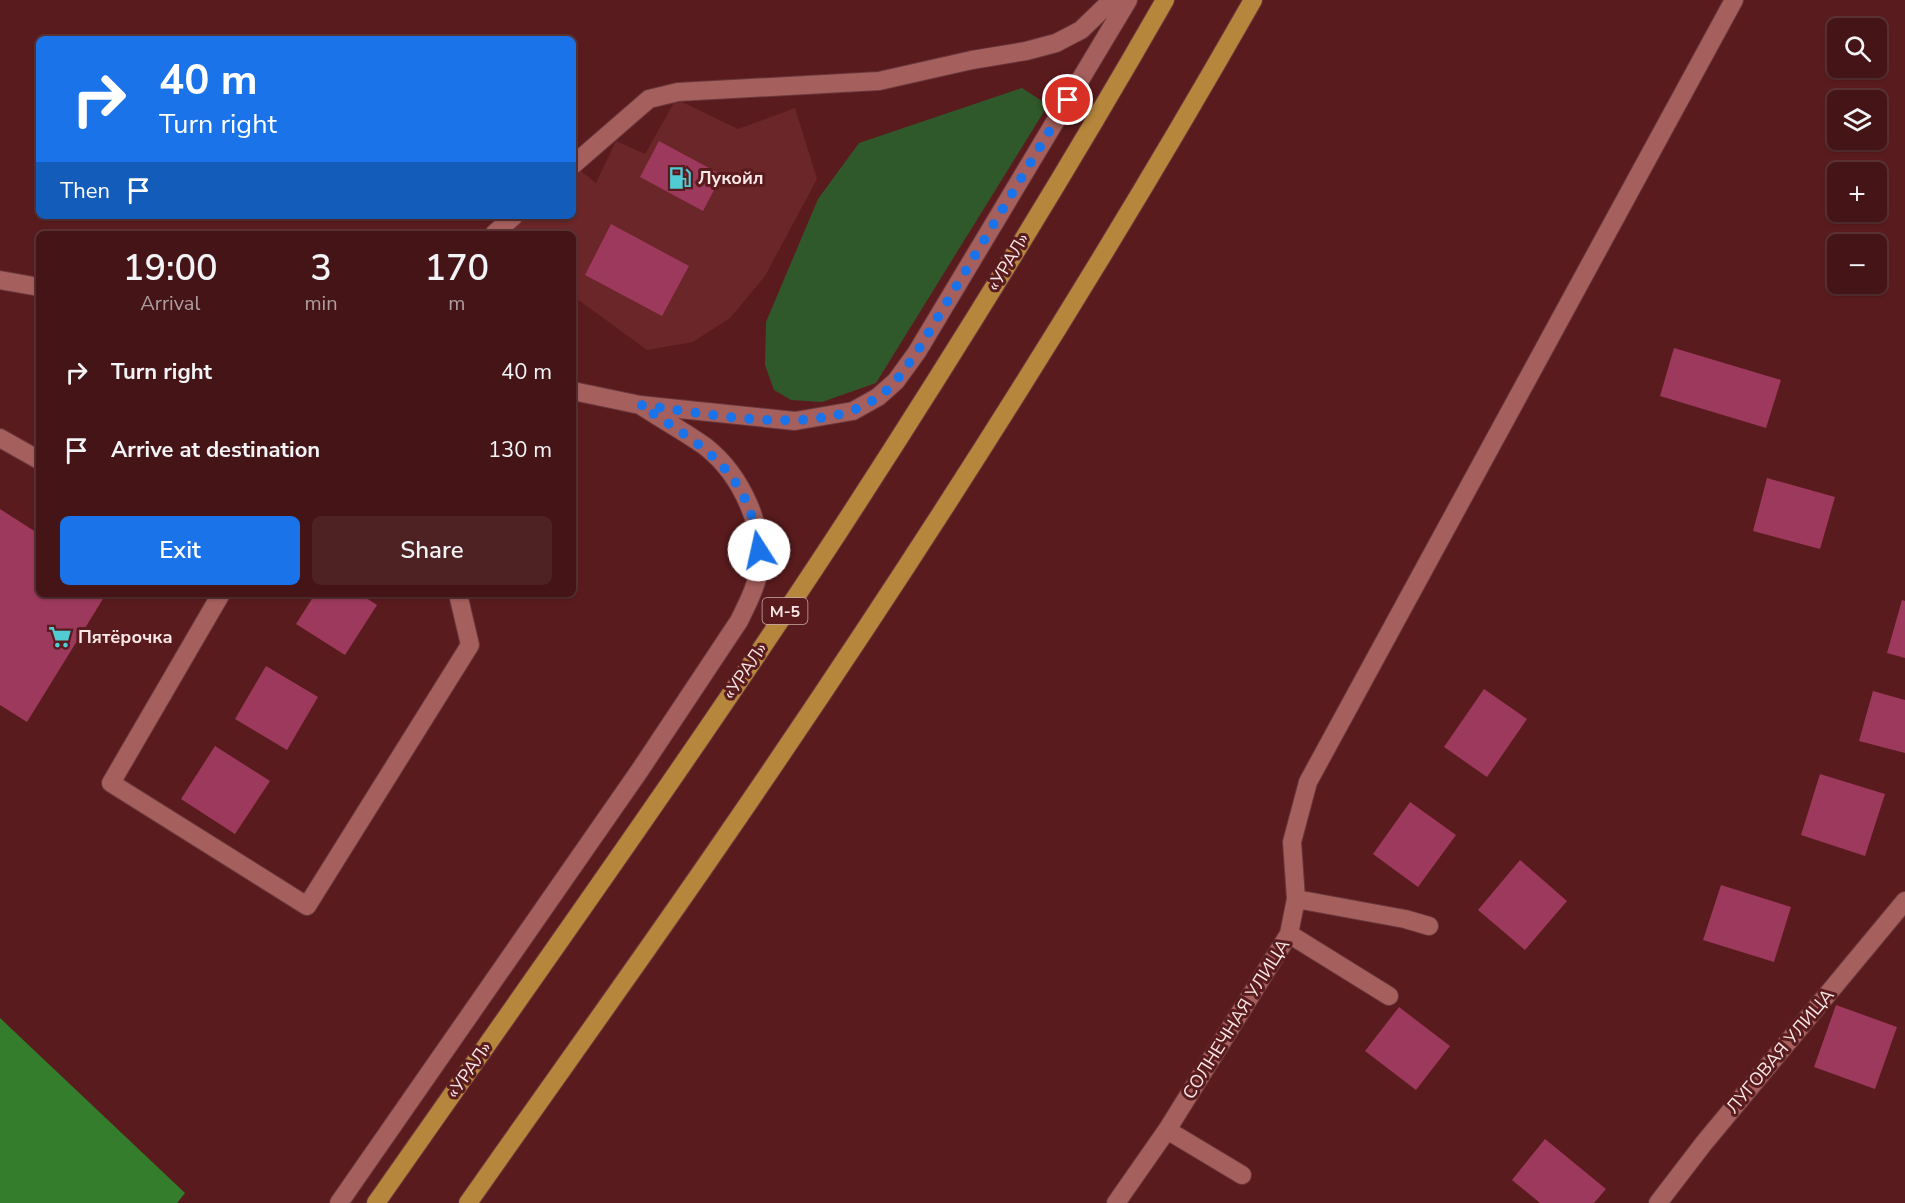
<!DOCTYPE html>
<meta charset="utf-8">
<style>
body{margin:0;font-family:"Nunito Sans",sans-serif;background:#4e2123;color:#f1f3f6;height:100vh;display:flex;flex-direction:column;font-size:22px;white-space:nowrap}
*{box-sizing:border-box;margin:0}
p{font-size:20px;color:#af9ea1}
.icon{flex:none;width:33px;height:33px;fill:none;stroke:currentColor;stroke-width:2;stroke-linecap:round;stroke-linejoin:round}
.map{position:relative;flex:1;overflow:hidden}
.panel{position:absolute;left:36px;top:231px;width:540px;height:366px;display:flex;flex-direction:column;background:#441416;border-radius:9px;box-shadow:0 2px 4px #0004,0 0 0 2px #5c3335}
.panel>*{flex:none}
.top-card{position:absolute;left:36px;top:36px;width:540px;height:183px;border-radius:9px;box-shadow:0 2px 4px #0004,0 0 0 2px #5c3335;background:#1a73e8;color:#fff;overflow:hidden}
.controls{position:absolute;left:1827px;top:18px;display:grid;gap:12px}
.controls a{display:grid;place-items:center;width:60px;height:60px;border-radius:9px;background:#441416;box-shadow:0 2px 4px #0004,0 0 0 2px #5c3335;font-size:30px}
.pin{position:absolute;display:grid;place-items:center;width:51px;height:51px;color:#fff;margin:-26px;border:3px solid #fff;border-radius:50%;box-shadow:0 2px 6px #0007}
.me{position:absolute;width:66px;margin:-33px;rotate:350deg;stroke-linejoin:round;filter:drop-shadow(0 0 4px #0008)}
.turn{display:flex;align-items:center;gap:21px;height:126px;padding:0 24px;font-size:27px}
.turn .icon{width:78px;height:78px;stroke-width:2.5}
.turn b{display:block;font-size:42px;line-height:51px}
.then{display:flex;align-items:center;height:57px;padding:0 24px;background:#0003;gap:12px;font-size:22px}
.eta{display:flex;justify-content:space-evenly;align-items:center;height:102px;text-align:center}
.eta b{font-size:36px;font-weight:600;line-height:42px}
.action{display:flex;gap:12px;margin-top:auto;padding:12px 24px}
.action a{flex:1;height:69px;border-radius:9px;background:#1a73e8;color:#fff;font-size:24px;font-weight:600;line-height:69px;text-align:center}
.action a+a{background:#4e2123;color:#f1f3f6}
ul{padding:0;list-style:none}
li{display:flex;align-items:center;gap:18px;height:78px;padding:0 24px}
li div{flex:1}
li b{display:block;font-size:22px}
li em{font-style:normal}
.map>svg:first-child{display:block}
</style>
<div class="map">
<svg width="1905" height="1203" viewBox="0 0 1905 1203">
<rect width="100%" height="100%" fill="#5a1b1e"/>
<path fill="#6a2629" d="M676,99L738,129L795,108L817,179L765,276L730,318L693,342L647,350L573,296V234H512L522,216H573V165L596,183L616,141L645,154Z"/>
<path fill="#30592b" d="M1022,88L1048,105L876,383L822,402L791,400L774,390L765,365L766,322L818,199L859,143Z"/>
<path fill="#347d2d" d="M0,1018L185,1193L177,1203H0Z"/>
<path fill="#9d395c" d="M659,141L722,175L703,211L640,177Z
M611,224L689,266L662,316L585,275Z
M1674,348L1781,380L1766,428L1660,396Z
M1767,478L1835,497L1820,549L1753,531Z
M0,509L39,534V594H106L27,722L0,705Z
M315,594H360L377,605L345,655L296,624Z
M1902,600L1905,601V658L1887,653Z
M266,666L318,697L287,750L235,719Z
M1484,689L1527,719L1487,777L1444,747Z
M1873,691L1905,700V753L1859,741Z
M215,746L270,781L235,834L181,799Z
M1820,774L1885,794L1865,856L1801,835Z
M1410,802L1456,835L1418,887L1373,854Z
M1520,860L1567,901L1525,950L1478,910Z
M1721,885L1791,907L1774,962L1703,940Z
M1836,1005L1897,1027L1875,1089L1814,1067Z
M1399,1007L1450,1046L1416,1090L1365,1051Z
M1545,1139L1606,1189L1594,1203H1540L1512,1180Z"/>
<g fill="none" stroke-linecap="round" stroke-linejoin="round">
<g stroke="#69383c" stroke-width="20">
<path id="service" d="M573,165L649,99L678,92L879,81L972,60L1026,51L1056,43L1081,30L1112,0
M494,234L514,216"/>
</g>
<g stroke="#69383c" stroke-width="20">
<path id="minor" d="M0,280L39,287
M573,391L640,405L795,421L853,411L878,397L896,381L917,352L1128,0
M0,438L39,460
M221,594L111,783L307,906L470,645L458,594
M1296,899L1405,919L1429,926
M1289,934L1389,996
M1167,1130L1242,1175
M339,1203L640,770L739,621C746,606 755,591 758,574C767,529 741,475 706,447C685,432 661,419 640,405
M1116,1203L1167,1130L1289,934L1296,899L1292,842L1308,782L1734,0
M1658,1203L1704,1143L1905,901"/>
</g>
<g stroke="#69383c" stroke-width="20">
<path id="trunk" d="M376,1203C532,980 691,758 840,530C953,356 1062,180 1165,0
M468,1203C552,1083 638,964 721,843C909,570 1089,288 1253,0"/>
</g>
<use href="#service" stroke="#a55f5d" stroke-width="18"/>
<use href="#minor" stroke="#a55f5d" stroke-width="18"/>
<use href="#trunk" stroke="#b6863c" stroke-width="18"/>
</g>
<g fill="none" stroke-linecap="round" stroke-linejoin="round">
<path stroke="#1a73e8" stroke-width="10" stroke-dasharray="0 18" d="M759,550C749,469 702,446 640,405C708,413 820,439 878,397C895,386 905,368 917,352L1068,100"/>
</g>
<defs>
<g id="fuel-bare" transform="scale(1.8)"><path d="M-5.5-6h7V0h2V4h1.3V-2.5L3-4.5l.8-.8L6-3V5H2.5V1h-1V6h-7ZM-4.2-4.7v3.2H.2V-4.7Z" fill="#51ccd5" stroke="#5a1b1e" stroke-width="2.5" paint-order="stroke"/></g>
<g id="supermarket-bare" transform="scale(1.8)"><path d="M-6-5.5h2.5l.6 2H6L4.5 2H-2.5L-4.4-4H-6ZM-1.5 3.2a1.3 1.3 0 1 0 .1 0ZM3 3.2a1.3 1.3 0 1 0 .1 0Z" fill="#51ccd5" stroke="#5a1b1e" stroke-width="2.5" paint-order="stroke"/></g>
</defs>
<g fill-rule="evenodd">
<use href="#fuel-bare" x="680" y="178"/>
<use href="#supermarket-bare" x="60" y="637"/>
</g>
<g text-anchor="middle" stroke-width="6" stroke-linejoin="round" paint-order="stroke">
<rect fill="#5a1b1e" stroke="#c9aaab" stroke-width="1.5" x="762.5" y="598" width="45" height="26" rx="4.5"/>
<g font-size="16" font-weight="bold" fill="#f9e8e7">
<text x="785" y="617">М-5</text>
</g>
<g font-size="18" font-weight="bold" fill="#f9e8e7" stroke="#5a1b1e" text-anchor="start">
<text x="698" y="184">Лукойл</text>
<text x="78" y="643">Пятёрочка</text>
</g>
<g font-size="18" fill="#f9e8e7" stroke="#5a1b1e">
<text transform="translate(1008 262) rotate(-59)" y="6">«УРАЛ»</text>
<text transform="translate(745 671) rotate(-56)" y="6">«УРАЛ»</text>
<text transform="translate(1236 1019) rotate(-58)" y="6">СОЛНЕЧНАЯ УЛИЦА</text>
<text transform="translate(1780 1051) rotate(-50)" y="6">ЛУГОВАЯ УЛИЦА</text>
<text transform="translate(469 1070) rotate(-55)" y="6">«УРАЛ»</text>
</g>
</g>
</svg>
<div class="controls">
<a><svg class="icon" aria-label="search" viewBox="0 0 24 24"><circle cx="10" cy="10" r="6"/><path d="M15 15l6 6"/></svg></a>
<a><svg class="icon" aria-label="layers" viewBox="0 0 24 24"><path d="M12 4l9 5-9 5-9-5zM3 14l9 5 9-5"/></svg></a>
<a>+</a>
<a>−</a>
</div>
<div class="pin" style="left:1068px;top:100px;background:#d93025"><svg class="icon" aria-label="arrive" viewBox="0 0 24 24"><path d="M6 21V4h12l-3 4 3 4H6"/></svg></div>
<svg class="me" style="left:759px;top:550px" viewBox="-20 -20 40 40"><circle r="19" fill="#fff"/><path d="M0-13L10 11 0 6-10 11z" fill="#1a73e8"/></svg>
<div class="top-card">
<div class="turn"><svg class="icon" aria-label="right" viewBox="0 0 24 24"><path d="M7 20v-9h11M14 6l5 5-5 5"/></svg><div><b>40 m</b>Turn right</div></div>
<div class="then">Then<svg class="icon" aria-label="arrive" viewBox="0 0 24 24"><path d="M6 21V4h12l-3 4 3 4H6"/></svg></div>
</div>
<section class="panel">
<div class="eta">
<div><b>19:00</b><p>Arrival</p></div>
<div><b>3</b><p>min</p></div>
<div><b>170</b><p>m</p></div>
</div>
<ul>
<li><svg class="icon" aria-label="right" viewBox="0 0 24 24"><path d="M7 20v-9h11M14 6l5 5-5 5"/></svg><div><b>Turn right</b></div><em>40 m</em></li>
<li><svg class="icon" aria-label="arrive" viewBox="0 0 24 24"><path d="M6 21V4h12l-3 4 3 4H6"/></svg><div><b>Arrive at destination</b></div><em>130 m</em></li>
</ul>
<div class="action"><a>Exit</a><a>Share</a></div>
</section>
</div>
